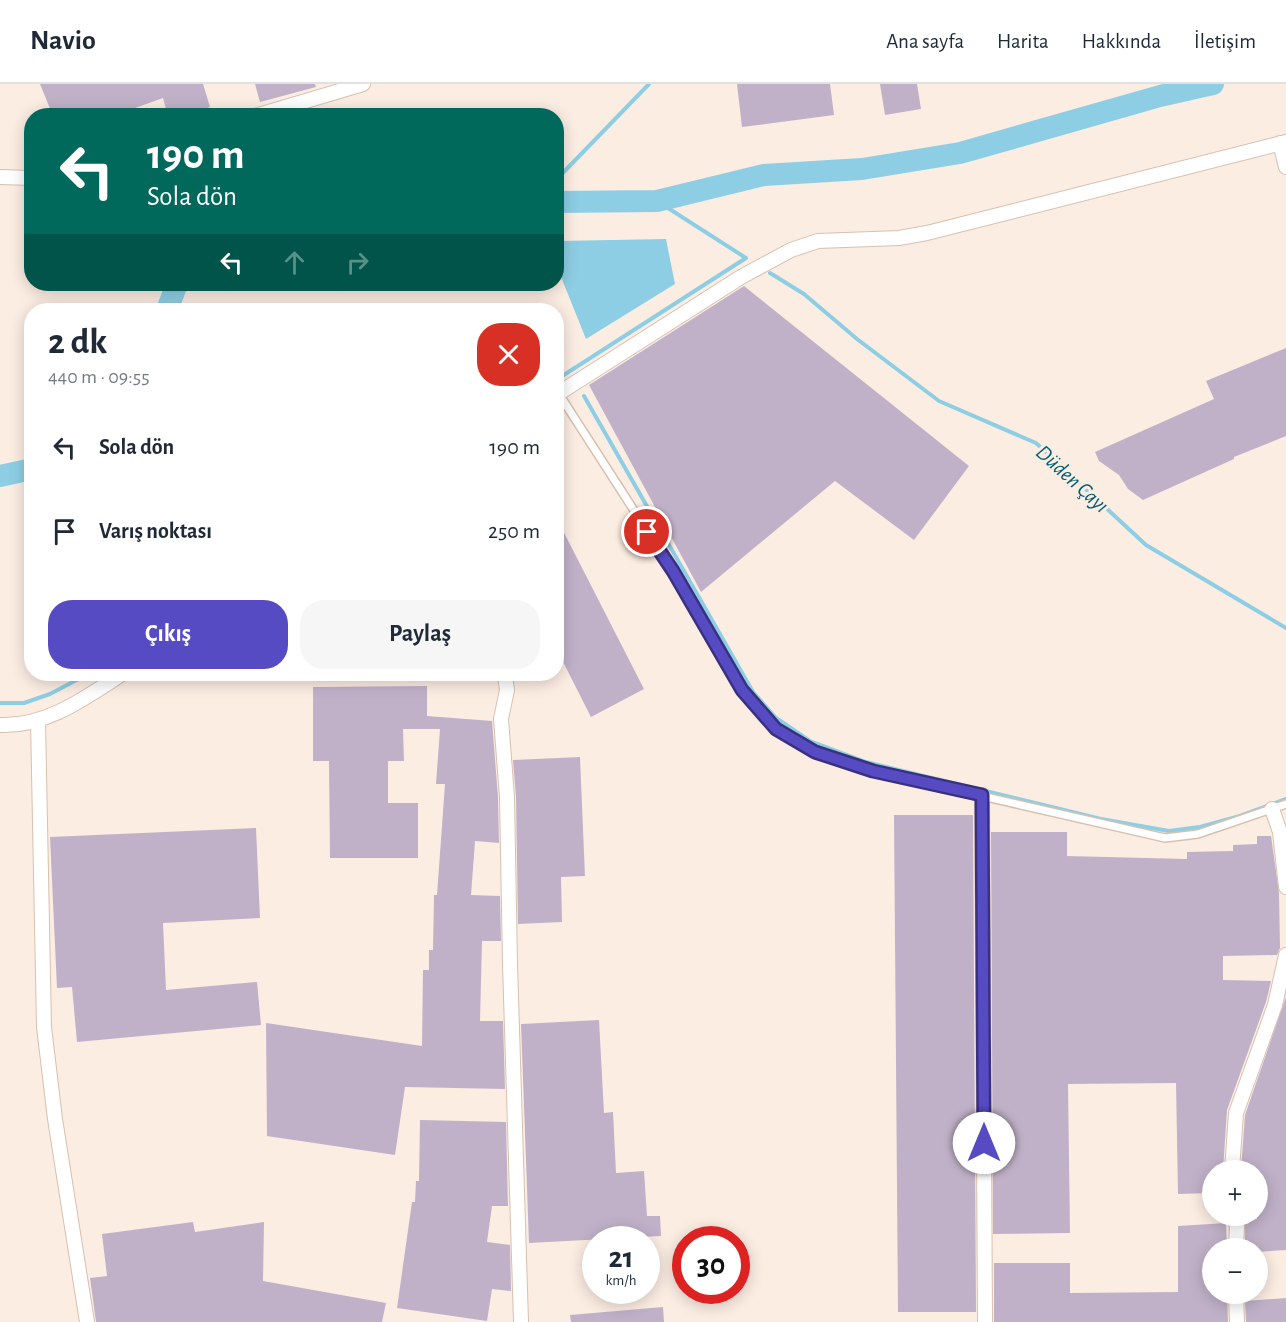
<!DOCTYPE html>
<html lang="tr">
<meta charset="utf-8">
<style>
body{margin:0;font-family:"Alegreya Sans",sans-serif;background:#f6f6f7;color:#1f2937;height:100vh;display:flex;flex-direction:column;font-size:22px;white-space:nowrap}
*{box-sizing:border-box;margin:0}
p{font-size:20px;color:#747a83}
.icon{flex:none;width:33px;height:33px;fill:none;stroke:currentColor;stroke-width:2;stroke-linecap:round;stroke-linejoin:round}
.map{position:relative;flex:1;overflow:hidden}
.drawer{position:absolute;left:24px;top:219px;width:540px;height:378px;display:flex;flex-direction:column;background:#fff;border-radius:24px;box-shadow:0 3px 15px #0003}
.drawer>*{flex:none}
.banner{position:absolute;left:24px;top:24px;width:540px;height:183px;border-radius:24px;box-shadow:0 3px 15px #0003;background:#00695c;color:#fff;overflow:hidden}
.tools{position:absolute;left:1202px;top:1076px;display:grid;gap:12px}
.tools a{display:grid;place-items:center;width:66px;height:66px;border-radius:50%;background:#fff;box-shadow:0 3px 15px #0003;font-size:30px}
.speed{position:absolute;left:582px;top:1142px;display:flex;gap:12px;font-size:30px;font-weight:700;text-align:center}
.speed>*{display:grid;place-content:center;width:78px;height:78px;border-radius:50%;background:#fff;box-shadow:0 3px 15px #0003;line-height:1}
.speed small{font-size:15px;font-weight:400}
.speed .limit{border:9px solid #d22;background:#fff;color:#111}
.pin{position:absolute;display:grid;place-items:center;width:51px;height:51px;color:#fff;margin:-26px;border:3px solid #fff;border-radius:50%;box-shadow:0 2px 6px #0007}
.me{position:absolute;width:66px;margin:-33px;rotate:0deg;stroke-linejoin:round;filter:drop-shadow(0 0 4px #0008)}
.turn{display:flex;align-items:center;gap:21px;height:126px;padding:0 24px;font-size:27px}
.turn .icon{width:78px;height:78px;stroke-width:2.5}
.turn b{display:block;font-size:42px;line-height:51px}
.lanes{display:flex;align-items:center;height:57px;padding:0 24px;background:#0003;justify-content:center;gap:30px;direction:ltr}
.lanes .off{opacity:.35}
.round{display:grid;place-items:center;flex:none;width:63px;height:63px;border-radius:24px;background:#f6f6f7}
.overview{display:flex;align-items:center;justify-content:space-between;height:102px;padding:0 24px}
h1{font-size:36px;font-weight:700;line-height:45px}
.action{display:flex;gap:12px;margin-top:auto;padding:12px 24px}
.action a{flex:1;height:69px;border-radius:24px;background:#574bc3;color:#fff;font-size:24px;font-weight:700;line-height:69px;text-align:center}
.action a+a{background:#f6f6f7;color:#1f2937}
ul{padding:0;list-style:none}
li{display:flex;align-items:center;gap:18px;height:84px;padding:0 24px}
li div{flex:1}
li b{display:block;font-size:22px}
li em{font-style:normal}
header{display:flex;align-items:center;gap:36px;box-sizing:border-box;height:84px;padding:0 30px;background:#fff;border-bottom:2px solid #e0e1e3}
header strong{font-size:28px}
nav{display:flex;gap:33px;margin-inline-start:auto;font-size:21px}
.map>svg:first-child{display:block}
</style>
<header>
<strong>Navio</strong>
<nav><a>Ana sayfa</a><a>Harita</a><a>Hakkında</a><a>İletişim</a></nav>
</header>
<div class="map">
<svg width="1286" height="1238" viewBox="0 0 1286 1238">
<rect width="100%" height="100%" fill="#fcede3"/>
<path fill="#8ecee4" d="M666,155L675,200L586,255L557,183V157Z"/>
<g fill="none" stroke-linecap="round" stroke-linejoin="round">
<path stroke="#8ecee4" stroke-width="4" d="M556,96L649,0
M770,189L804,210L857,255L939,317L1036,359L1146,461L1286,544
M556,296L746,174L657,117
M584,312L753,608L776,634L810,657L866,678L1101,735L1169,747L1200,743L1240,732L1286,715
M0,619H24L50,610L88,590"/>
<path stroke="#8ecee4" stroke-width="22" d="M556,118L657,117L764,91L862,85L960,69L1160,12L1213,0
M167,226L177,200
M0,392L32,385"/>
</g>
<path fill="#c0b1c8" d="M40,0H203L210,23L185,32H168L163,14L113,32L111,26L99,32H53Z
M255,0H315L316,3L260,18Z
M737,0H830L834,31L742,43Z
M880,0H917L921,25L885,31Z
M744,202L969,382L914,456L835,397L701,508L589,301Z
M1286,264V352L1234,373V375L1143,416L1128,405L1119,391L1099,377L1095,368L1214,315L1206,297Z
M556,433L644,605L591,633L556,564Z
M427,602V632L492,637L498,713L499,759L475,757L471,811L500,812L501,857H482L480,937H503L505,1005L405,1003L395,1071L267,1052L266,939L422,962L423,886H429V866H433L434,811H437L445,700H436L440,645H403L404,677H388V719H418V774H330L329,677H313V603Z
M580,673L585,792L561,793L562,838L518,840L516,713L513,676Z
M894,731H973L976,1228H898Z
M256,744L260,834L163,839L166,906L257,898L261,941L77,958L72,903L57,904L50,753Z
M991,748H1067V772L1187,775V768L1233,767V761L1257,760V752H1271L1279,809L1280,864L1277,871L1223,872V896L1271,897L1266,918L1227,1026L1223,1086H1212V1109L1178,1110L1176,999L1068,1000L1070,1149L993,1150Z
M1286,913V1166L1257,1168V1164H1245V1138L1247,1136L1257,1135V1086H1241L1245,1031Z
M599,936L604,1029L613,1028L616,1089L644,1087L647,1132H660L661,1152L529,1159L521,940Z
M420,1036L506,1038L508,1122H492L487,1158L510,1161L511,1205V1207L492,1205L487,1237L397,1224L412,1118H415L416,1097H419Z
M193,1138L195,1148L264,1138L263,1197L386,1219L382,1238H96L90,1194L107,1192L102,1150Z
M1226,1139L1227,1164H1212V1209H1227L1228,1238H994V1179H1070V1209L1178,1208V1142Z
M1286,1214V1238H1246L1245,1217Z
M663,1223L664,1238H571L570,1231Z"/>
<g fill="none" stroke-linecap="round" stroke-linejoin="round">
<g stroke="#d7c0af" stroke-width="10">
<path id="service" d="M559,310L673,487L742,606L776,645L815,668L873,687L1165,754L1198,750L1286,720"/>
</g>
<g stroke="#d7c0af" stroke-width="16">
<path id="minor" d="M255,32L363,0
M1280,59L1286,83
M0,93L32,94
M556,311L741,193L791,166L818,157L899,154L927,149L1286,58
M503,590L505,592L507,606L501,635L507,713L510,880L521,1238
M38,636L44,943L55,1035L87,1238
M0,641C46,643 85,614 122,590
M982,711L985,1238
M1272,725L1280,748L1286,803
M1232,1086L1236,1029L1275,921L1286,871
M1233,1131L1237,1142L1236,1164
M1236,1209L1237,1238"/>
</g>
<use href="#service" stroke="#fff" stroke-width="7"/>
<use href="#minor" stroke="#fff" stroke-width="14"/>
</g>
<g fill="none" stroke-linecap="round" stroke-linejoin="round">
<g stroke="#39317f" stroke-width="15">
<path id="route" d="M647,448L673,487L742,606L776,645L815,668L873,687L982,711L984,1059"/>
</g>
<use href="#route" stroke="#574bc3" stroke-width="10"/>
</g>
<g text-anchor="middle" stroke-width="6" stroke-linejoin="round" paint-order="stroke">
<g font-size="22" font-style="italic" fill="#035e74" stroke="#fcede3">
<text transform="translate(1073 394) rotate(42)" y="8">Düden Çayı</text>
</g>
</g>
</svg>
<div class="tools">
<a>+</a>
<a>−</a>
</div>
<div class="speed"><div>21<small>km/h</small></div><div class="limit">30</div></div>
<div class="pin" style="left:647px;top:448px;background:#d93025"><svg class="icon" aria-label="arrive" viewBox="0 0 24 24"><path d="M6 21V4h12l-3 4 3 4H6"/></svg></div>
<svg class="me" style="left:984px;top:1059px" viewBox="-20 -20 40 40"><circle r="19" fill="#fff"/><path d="M0-13L10 11 0 6-10 11z" fill="#574bc3"/></svg>
<div class="banner">
<div class="turn"><svg class="icon" aria-label="left" viewBox="0 0 24 24"><path d="M17 20v-9H6M10 6l-5 5 5 5"/></svg><div><b>190 m</b>Sola dön</div></div>
<div class="lanes"><svg class="icon" aria-label="left" viewBox="0 0 24 24"><path d="M17 20v-9H6M10 6l-5 5 5 5"/></svg><svg class="icon off" aria-label="ahead" viewBox="0 0 24 24"><path d="M12 20V5M6 11l6-6 6 6"/></svg><svg class="icon off" aria-label="right" viewBox="0 0 24 24"><path d="M7 20v-9h11M14 6l5 5-5 5"/></svg></div>
</div>
<section class="drawer">
<div class="overview"><div><h1>2 dk</h1><p>440 m · 09:55</p></div><a class="round" style="background:#d93025;color:#fff"><svg class="icon" aria-label="close" viewBox="0 0 24 24"><path d="M6 6l12 12M18 6L6 18"/></svg></a></div>
<ul>
<li><svg class="icon" aria-label="left" viewBox="0 0 24 24"><path d="M17 20v-9H6M10 6l-5 5 5 5"/></svg><div><b>Sola dön</b></div><em>190 m</em></li>
<li><svg class="icon" aria-label="arrive" viewBox="0 0 24 24"><path d="M6 21V4h12l-3 4 3 4H6"/></svg><div><b>Varış noktası</b></div><em>250 m</em></li>
</ul>
<div class="action"><a>Çıkış</a><a>Paylaş</a></div>
</section>
</div>
